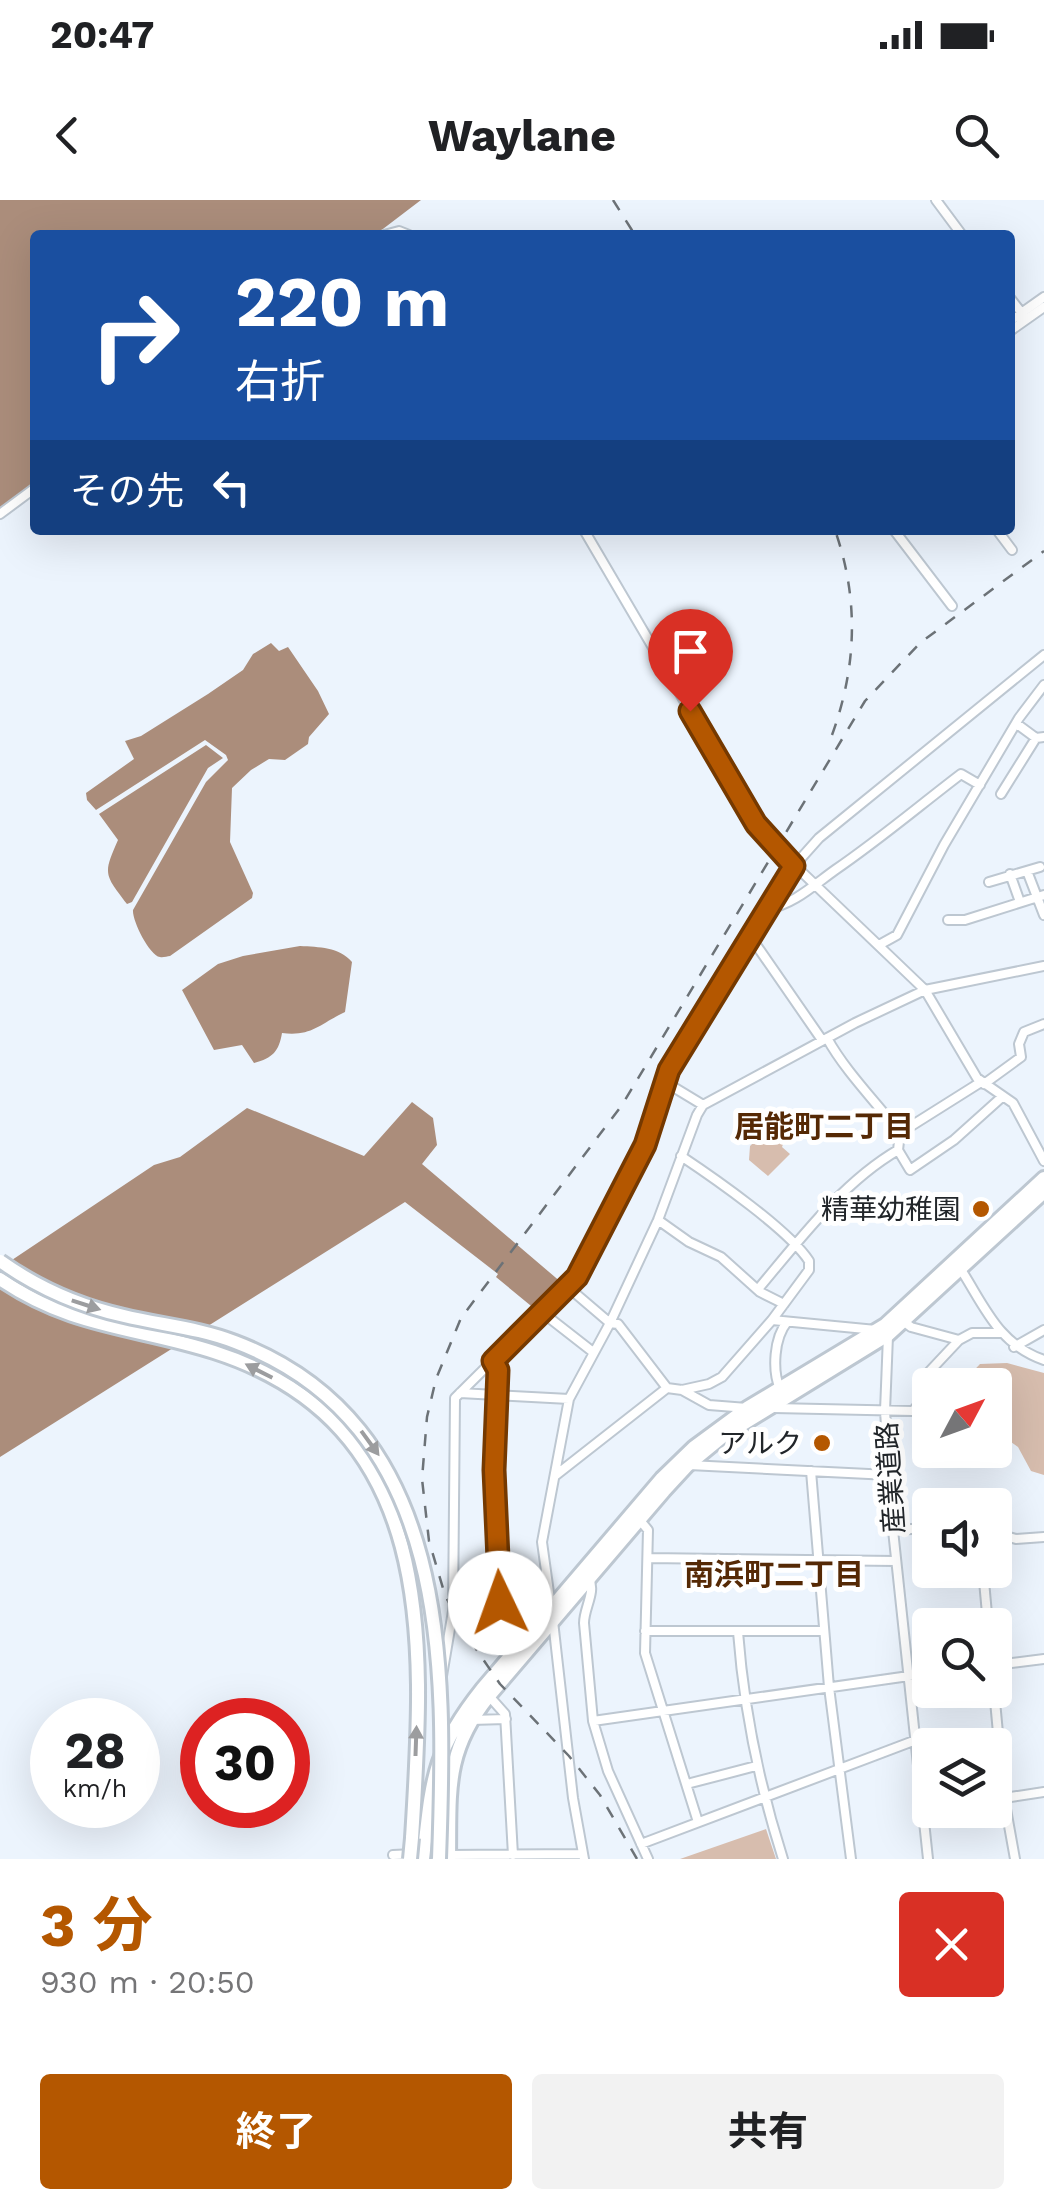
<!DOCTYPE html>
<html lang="ja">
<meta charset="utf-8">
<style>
body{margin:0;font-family:"Work Sans","Noto Sans JP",sans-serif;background:#f2f2f2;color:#202124;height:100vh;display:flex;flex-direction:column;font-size:38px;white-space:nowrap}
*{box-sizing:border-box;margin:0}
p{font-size:32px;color:#757577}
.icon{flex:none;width:55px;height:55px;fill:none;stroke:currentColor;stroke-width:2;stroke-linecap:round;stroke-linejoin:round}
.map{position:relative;height:1659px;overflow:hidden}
.sheet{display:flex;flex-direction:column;background:#fff;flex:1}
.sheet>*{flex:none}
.hud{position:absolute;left:30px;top:30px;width:985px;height:305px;border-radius:10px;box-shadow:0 10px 40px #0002;background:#1a4fa0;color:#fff;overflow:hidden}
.needle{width:65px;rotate:49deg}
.buttons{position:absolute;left:912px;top:1168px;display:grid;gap:20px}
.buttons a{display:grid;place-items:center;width:100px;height:100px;border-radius:10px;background:#fff;box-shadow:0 10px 40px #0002;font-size:50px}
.speed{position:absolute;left:30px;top:1498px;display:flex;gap:20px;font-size:50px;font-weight:700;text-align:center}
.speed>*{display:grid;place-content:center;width:130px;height:130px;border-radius:50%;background:#fff;box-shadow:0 10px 40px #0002;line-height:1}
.speed small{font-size:25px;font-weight:400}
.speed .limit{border:15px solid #d22;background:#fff;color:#111}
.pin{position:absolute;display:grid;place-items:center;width:85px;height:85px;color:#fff;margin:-102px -42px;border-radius:50% 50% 50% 0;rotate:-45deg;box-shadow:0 0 10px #0007}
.pin .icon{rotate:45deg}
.me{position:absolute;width:110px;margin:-55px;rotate:357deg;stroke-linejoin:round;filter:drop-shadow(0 0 8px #0008)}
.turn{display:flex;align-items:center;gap:35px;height:210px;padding:0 40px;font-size:45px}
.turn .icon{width:130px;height:130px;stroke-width:2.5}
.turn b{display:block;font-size:70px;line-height:85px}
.then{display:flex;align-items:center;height:95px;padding:0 40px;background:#0003;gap:20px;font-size:38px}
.round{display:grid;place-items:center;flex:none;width:105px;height:105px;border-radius:10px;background:#f2f2f2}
.overview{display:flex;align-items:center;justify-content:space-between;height:170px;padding:0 40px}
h1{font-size:60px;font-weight:700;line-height:75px;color:#b45700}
.action{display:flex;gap:20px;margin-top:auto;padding:20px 40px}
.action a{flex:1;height:115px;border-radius:10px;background:#b45700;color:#fff;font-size:40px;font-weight:700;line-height:115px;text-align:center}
.action a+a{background:#f2f2f2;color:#202124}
.status{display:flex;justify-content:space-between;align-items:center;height:70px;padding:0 50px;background:#fff;direction:ltr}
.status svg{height:28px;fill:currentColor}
header{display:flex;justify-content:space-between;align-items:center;height:130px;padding:0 40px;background:#fff;font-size:45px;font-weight:700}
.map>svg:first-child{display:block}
</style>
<div class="status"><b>20:47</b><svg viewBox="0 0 49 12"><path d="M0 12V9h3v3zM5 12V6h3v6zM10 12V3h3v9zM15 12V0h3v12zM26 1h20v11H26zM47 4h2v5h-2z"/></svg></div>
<header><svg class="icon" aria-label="back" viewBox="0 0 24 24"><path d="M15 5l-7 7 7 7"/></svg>Waylane<svg class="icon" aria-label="search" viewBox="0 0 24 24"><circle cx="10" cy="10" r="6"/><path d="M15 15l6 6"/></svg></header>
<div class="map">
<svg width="1044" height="1659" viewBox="0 0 1044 1659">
<rect width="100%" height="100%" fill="#ecf4fd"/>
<path fill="#d7bdae" d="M773,924L785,939L782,947L790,954L768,976L749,960L750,946Z
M1007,1163L1044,1173V1275L1031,1271L1018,1247L1004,1237L995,1240V1185H960L980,1164Z
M766,1629L776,1659H680Z"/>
<path fill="#ab8d7b" d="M0,0H421L375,35H35V291L0,318Z
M271,443L279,451L288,447L318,491L329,514L309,537L308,544L285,560L269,559L251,570L232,588L230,642L253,693L252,698L170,756C167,756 163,758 160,757C149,755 132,720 133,710L206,582L228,560L226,555L205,540L96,610L87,600L86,593L134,559L125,541L141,536L208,494L243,470L253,454Z
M206,545L223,558L208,568L132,702L127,704C104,674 103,674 118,640L99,614Z
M300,746C319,747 339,747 352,762L345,812C321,823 312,837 282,833C279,851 273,858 254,863L242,845L214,850L182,790L218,764L243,756Z
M412,902L433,918L437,945L422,964L562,1083L536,1110L496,1077L498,1074L405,1002L0,1257V1068L154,965L180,957L247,908L364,956Z"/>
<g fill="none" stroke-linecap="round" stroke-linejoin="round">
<g stroke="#bdc7d1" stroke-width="12">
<path id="minor" d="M936,0L962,35
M384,35L399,31L409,35
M1010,98L1024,116
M1010,121L1044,97
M1010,131L1044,107
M0,314L35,288
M584,330L763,635L925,790L977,878L1013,903L1044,961
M894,330L952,406
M997,330L1012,350
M1017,524L1036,538L1044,537
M1001,594L1036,538
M1027,671L1044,715
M1010,674L1020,702
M989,682L1040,667
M767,709C793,705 814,685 835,670C879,640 919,606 961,574L980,585
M948,720H965L1044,695
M750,736L822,840
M879,745L897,735L944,645L1019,518L1044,485
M827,838C845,871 876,902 900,933L898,950L910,970L954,940L1003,896
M665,882L703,905
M984,884L1021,857L1019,844L1024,832L1044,824
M900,933L981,882
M658,1020L689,1042L721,1057L760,1092L784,1104
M960,1068C985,1107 998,1144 1044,1160
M569,1088L610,1123L618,1124L667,1188
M759,1088C800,1039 843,982 898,950
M543,1113L593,1152
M772,1120L876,1130
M903,1121L911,1127L959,1140
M888,1136L885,1211L893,1330L928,1659
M1014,1147L1044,1130
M493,1161L498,1169L494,1270L502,1436L508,1459
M780,1189C772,1170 774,1138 787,1122
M682,1190L709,1205L747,1208
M460,1193L569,1199
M774,1208L913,1211L920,1203L928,1173L959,1140L972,1133H1000
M689,1265L889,1275
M811,1271L829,1487L851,1659
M556,1275L667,1188L682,1190L709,1184L722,1177L772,1120L809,1070V1061C789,1030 714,978 681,956
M638,1318L648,1330L645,1453L698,1622
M893,1330L930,1328
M995,1333L1016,1339L1044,1337
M648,1358L896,1361
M983,1370L988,1425
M589,1379C596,1392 584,1408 584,1423L593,1521L608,1571L648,1659
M551,1407L542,1342L569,1199L610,1123L658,1020L697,915L703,905L855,823L925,790L1044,766
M553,1421L573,1598L584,1659
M645,1431H824
M738,1432C744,1511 759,1584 783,1659
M995,1465L1044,1459
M442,1476L453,1411L455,1198L577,1077L645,945L669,870L794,666L819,638L1044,455
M994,1490L1004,1598L1015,1659
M489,1496L505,1514L513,1655
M471,1520L506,1519
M593,1521L930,1473
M687,1584L756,1566
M1004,1598L1044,1592
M641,1644L916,1540
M393,1655L414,1654
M448,1655L583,1654"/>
</g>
<g stroke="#bdc7d1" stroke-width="18">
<path id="highway" d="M0,1079C71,1128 136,1127 214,1152C441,1225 424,1445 412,1638
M423,1659C432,1582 431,1553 482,1489L662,1278L694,1247L747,1208L885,1125L1044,978
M449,1659C450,1592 444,1552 489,1496L664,1291L688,1265L722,1237L888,1135L1044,992"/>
</g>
<use href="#minor" stroke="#fff" stroke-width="8"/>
<use href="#highway" stroke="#fff" stroke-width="12"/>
<path stroke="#6c7277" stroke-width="2.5" stroke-dasharray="12 12" stroke-linecap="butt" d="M613,0L635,35
M832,535C857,466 859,399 835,330
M637,1659L600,1595L569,1556L500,1484L463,1430L445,1395L429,1341L422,1279L427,1217L436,1179L461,1118L622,905L865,501L920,443L1044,351"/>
<g stroke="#bdc7d1" stroke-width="18" stroke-linecap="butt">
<path id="highway-bridge" d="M0,1061C38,1088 79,1106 124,1116C161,1125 199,1128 235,1142C452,1224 446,1465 439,1659
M410,1659L412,1638"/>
</g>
<use href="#highway-bridge" stroke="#fff" stroke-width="12"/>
</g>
<defs><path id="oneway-solid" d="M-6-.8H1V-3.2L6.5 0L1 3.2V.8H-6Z" transform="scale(2.5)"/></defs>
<g fill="#9c9d9f">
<use href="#oneway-solid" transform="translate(86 1105) rotate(18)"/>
<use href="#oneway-solid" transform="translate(259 1171) rotate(-153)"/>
<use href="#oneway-solid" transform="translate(370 1243) rotate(54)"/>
<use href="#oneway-solid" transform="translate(416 1541) rotate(-88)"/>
</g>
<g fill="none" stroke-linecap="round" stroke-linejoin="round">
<g stroke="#753900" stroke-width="25">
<path id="route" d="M500,1403L494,1270L498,1170L493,1161L577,1077L645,945L669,870L794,666L756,624L690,511"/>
</g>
<use href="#route" stroke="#b45700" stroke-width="18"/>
</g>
<g fill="#b45700" stroke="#fff" stroke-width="4">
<circle cx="981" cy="1009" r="10"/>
<circle cx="822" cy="1243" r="10"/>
</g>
<g text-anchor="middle" stroke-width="10" stroke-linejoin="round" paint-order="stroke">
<g font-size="28" fill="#22262a" stroke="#fff" text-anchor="end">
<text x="961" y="1019">精華幼稚園</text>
<text x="802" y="1253">アルク</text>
</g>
<g font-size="28" fill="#22262a" stroke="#fff">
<text transform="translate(890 1278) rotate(-94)" y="10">産業道路</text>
</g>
<g font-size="30" font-weight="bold" fill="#552905" stroke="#fff">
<text x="824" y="937">居能町二丁目</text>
<text x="774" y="1385">南浜町二丁目</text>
</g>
</g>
</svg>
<div class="buttons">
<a><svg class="needle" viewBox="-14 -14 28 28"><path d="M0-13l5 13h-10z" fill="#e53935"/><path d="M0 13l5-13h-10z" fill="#757577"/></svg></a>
<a><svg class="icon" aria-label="sound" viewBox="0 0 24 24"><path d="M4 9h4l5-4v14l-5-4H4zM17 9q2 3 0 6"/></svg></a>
<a><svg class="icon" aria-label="search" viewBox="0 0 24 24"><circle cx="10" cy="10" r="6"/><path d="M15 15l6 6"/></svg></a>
<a><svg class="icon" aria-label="layers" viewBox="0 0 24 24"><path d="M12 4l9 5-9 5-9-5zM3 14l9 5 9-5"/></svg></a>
</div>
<div class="speed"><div>28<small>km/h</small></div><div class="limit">30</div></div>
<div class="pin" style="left:690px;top:511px;background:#d93025"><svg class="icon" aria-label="arrive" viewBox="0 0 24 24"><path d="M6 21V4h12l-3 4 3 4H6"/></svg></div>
<svg class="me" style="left:500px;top:1403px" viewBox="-20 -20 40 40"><circle r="19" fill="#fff"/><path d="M0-13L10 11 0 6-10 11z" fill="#b45700"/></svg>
<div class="hud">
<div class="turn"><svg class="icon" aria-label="right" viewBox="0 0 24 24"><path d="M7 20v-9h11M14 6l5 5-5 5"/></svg><div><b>220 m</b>右折</div></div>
<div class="then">その先<svg class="icon" aria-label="left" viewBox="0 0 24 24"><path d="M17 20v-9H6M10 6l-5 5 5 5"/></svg></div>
</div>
</div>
<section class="sheet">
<div class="overview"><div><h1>3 分</h1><p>930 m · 20:50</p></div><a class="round" style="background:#d93025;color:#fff"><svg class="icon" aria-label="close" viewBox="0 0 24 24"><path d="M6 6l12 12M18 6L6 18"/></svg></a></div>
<div class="action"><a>終了</a><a>共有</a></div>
</section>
